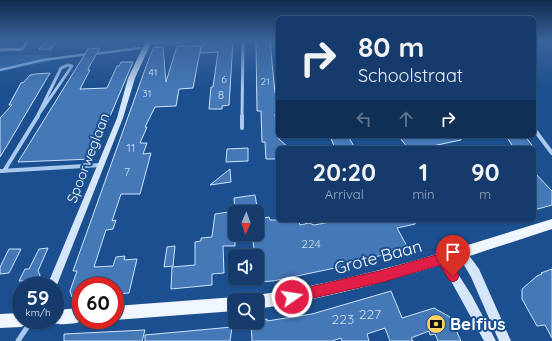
<!DOCTYPE html>
<style>
body{margin:0;font-family:Quicksand,sans-serif;background:#214673;color:#f1f3f6;height:100vh;display:flex;flex-direction:column;font-size:15px;white-space:nowrap}
*{box-sizing:border-box;margin:0}
p{font-size:13px;color:#9dadc1}
.icon{flex:none;width:22px;height:22px;fill:none;stroke:currentColor;stroke-width:2;stroke-linecap:round;stroke-linejoin:round}
.map{position:relative;flex:1;overflow:hidden}
.panel{position:absolute;left:276px;top:146px;width:260px;height:76px;display:flex;flex-direction:column;background:#143b6b;border-radius:6px;box-shadow:0 1px 3px #0004,0 0 0 1px #33557e}
.panel>*{flex:none}
.guide{position:absolute;left:276px;top:16px;width:260px;height:122px;border-radius:6px;box-shadow:0 1px 3px #0004,0 0 0 1px #33557e;background:#143b6b;color:#f1f3f6;overflow:hidden}
.needle{width:26px;rotate:182deg}
.fabs{position:absolute;left:228px;top:205px;display:grid;gap:8px}
.fabs a{display:grid;place-items:center;width:36px;height:36px;border-radius:6px;background:#143b6b;box-shadow:0 1px 3px #0004,0 0 0 1px #33557e;font-size:20px}
.speed{position:absolute;left:12px;top:277px;display:flex;gap:8px;font-size:20px;font-weight:700;text-align:center}
.speed>*{display:grid;place-content:center;width:52px;height:52px;border-radius:50%;background:#143b6b;box-shadow:0 1px 3px #0004,0 0 0 1px #33557e;line-height:1}
.speed small{font-size:10px;font-weight:400}
.speed .limit{border:6px solid #d22;background:#fff;color:#111}
.pin{position:absolute;display:grid;place-items:center;width:34px;height:34px;color:#fff;margin:-41px -17px;border-radius:50% 50% 50% 0;rotate:-45deg;box-shadow:0 0 4px #0007}
.pin .icon{rotate:45deg}
.me{position:absolute;width:44px;margin:-22px;rotate:77deg;stroke-linejoin:round;filter:drop-shadow(0 0 3px #0008)}
.turn{display:flex;align-items:center;gap:14px;height:84px;padding:0 16px;font-size:18px}
.turn .icon{width:52px;height:52px;stroke-width:2.5}
.turn b{display:block;font-size:28px;line-height:34px}
.lanes{display:flex;align-items:center;height:38px;padding:0 16px;background:#0003;justify-content:center;gap:20px;direction:ltr}
.lanes .off{opacity:.35}
.eta{display:flex;justify-content:space-evenly;align-items:center;height:68px;text-align:center}
.eta b{font-size:24px;font-weight:800;line-height:28px}
.map>svg:first-child{display:block}
</style>
<div class="map">
<svg width="552" height="341" viewBox="0 0 552 341">
<rect width="100%" height="100%" fill="#1b4f8f"/>
<path fill="#2e69ad" d="M52,54L49,62L0,71V56Z"/>
<g fill="none" stroke-linecap="round" stroke-linejoin="round">
<path stroke="#9cc4f0" stroke-width="2.5" d="M94,54L140,48
M0,70L43,60L88,54"/>
</g>
<path fill="#4478b7" stroke="#cfe3fa" d="M46,41H58L51,49H39Z
M256,41H267V43L270,42L275,93H276L278,112V114H275L277,134H278L279,139L289,148H278V159H266L265,142H262L261,111H257Z
M233,42L229,105L222,106V109H209L211,87H213L218,52L200,53L203,43Z
M177,46H201L193,88L179,89L176,106L155,107L145,127H147L140,143H147L143,154L151,153L140,194H121L112,221L116,220L113,229L106,230L94,267L113,266L116,257L125,256L124,260L137,259L129,293L115,294V286H81V297H72L70,291L77,271H73L148,61L154,47H163L166,82Z
M100,48L89,67L88,70H90L80,89L107,88L117,66H119L121,62H133L92,159L18,162L88,49Z
M50,73L8,144L0,157V118L12,105H9L21,83L24,82L30,75L35,74Z
M330,136H348L355,148H335Z
M409,136H460L461,140L423,148H408L400,138Z
M506,136H525L534,148H514Z
M248,148V161L226,162L227,149Z
M230,169L231,182L210,185Z
M534,172L552,191V205L534,210Z
M255,195L258,212H235V246H223L224,273L212,274V285L171,289L172,267L195,265V242L201,241V238L212,237L215,214L235,211L234,198Z
M269,217L270,220H298L300,225L309,223L314,225L341,220H415V224L397,228L408,248L335,268L273,281L257,282V256H255L252,234H257V219Z
M175,246L173,266L164,267L167,247Z
M48,248L38,271L40,275L39,279L36,281H19L25,269H29L39,249Z
M9,249H21L9,273L0,274V267Z
M552,269V338L545,325L537,326L522,299V289L537,276L542,274L541,273Z
M391,291L402,318L434,308L450,317L461,341H438L435,334L430,335L429,331L411,338L413,341H390L385,328L367,334L369,341H342L341,338L332,341H252L251,322L267,319V321L312,314Z
M232,327L230,341H145V335Z
M145,330L142,341H64V334Z"/>
<g fill="none" stroke-linecap="round" stroke-linejoin="round">
<path stroke="#a9c9ee" stroke-width="3" d="M148,43L190,41
M0,50L22,49L28,41
M37,117L61,68L68,65L72,66L37,117
M242,117L243,41"/>
<path stroke="#a9c9ee" stroke-width="4" d="M36,119L38,116
M36,119L38,116
M242,128V116
M534,129L552,153
M0,171L101,165
M4,171L36,119"/>
<path stroke="#a9c9ee" stroke-width="5" d="M18,341L32,320"/>
<path fill="#d6e6fa" fill-rule="evenodd" d="M146,41H152L135,78L123,118L55,290V286H47L117,118L128,78Z
M462,248L465,250L479,269L511,341H499L471,277L457,253L459,250Z
M443,253L446,255L472,296L496,341H484L440,261L438,258L440,255Z"/>
<path fill="#f0f6ff" fill-rule="evenodd" d="M552,219V229C455,261 359,294 257,309V300H251L252,297L257,295C358,281 454,249 552,219Z
M235,297L240,300H235V311L115,320V306Z
M81,308V320H86C77,324 55,327 49,320H55V310Z
M21,313V320H28L26,325L21,327L0,328V314Z"/>
</g>
<linearGradient id="sky" x2="0" y2="1"><stop stop-color="#0f2b4f"/><stop offset="0.46" stop-color="#39639b"/><stop offset="1" stop-color="#39639b" stop-opacity="0"/></linearGradient>
<rect width="552" height="89" fill="url(#sky)"/>
<path fill="#e11d48" stroke="#92132f" d="M443,253C450,256 456,269 459,276L457,280L453,282L449,280L440,265L383,282L292,303L288,302L286,297L288,293L292,291L383,270Z"/>
<defs>
<g id="bank-disc" transform="scale(1)"><circle r="9.5" fill="#ffd166" stroke="#1b4f8f"/><path d="M-6-4H6V4H-6ZM0-2.3a2.3 2.3 0 1 0 0 4.6a2.3 2.3 0 1 0 0-4.6Z" fill="#111"/></g>
</defs>
<g fill-rule="evenodd">
<use href="#bank-disc" x="436" y="324"/>
</g>
<g text-anchor="middle" stroke-width="4" stroke-linejoin="round" paint-order="stroke">
<g font-size="10" fill="#d0dded">
<text x="153" y="76">41</text>
<text x="224" y="83">6</text>
<text x="265" y="85">21</text>
<text x="147" y="97">31</text>
</g>
<g font-size="12" fill="#d0dded">
<text x="221" y="99">8</text>
<text x="131" y="152">11</text>
<text x="127" y="176">7</text>
<text x="311" y="248">224</text>
</g>
<g font-size="14" fill="#fff" stroke="#1b4f8f">
<text transform="translate(88 158) rotate(-69)" y="5">Spoorweglaan</text>
</g>
<g font-size="14" fill="#d0dded">
<text x="370" y="319">227</text>
<text x="343" y="324">223</text>
</g>
<g font-size="17" fill="#fff" stroke="#1b4f8f">
<text transform="translate(378 257) rotate(-15)" y="6">Grote Baan</text>
</g>
<g font-size="17" font-weight="bold" fill="#fff" stroke="#1b4f8f" text-anchor="start">
<text x="450" y="330">Belfius</text>
</g>
</g>
</svg>
<div class="fabs">
<a><svg class="needle" viewBox="-14 -14 28 28"><path d="M0-13l5 13h-10z" fill="#e53935"/><path d="M0 13l5-13h-10z" fill="#9dadc1"/></svg></a>
<a><svg class="icon" aria-label="sound" viewBox="0 0 24 24"><path d="M4 9h4l5-4v14l-5-4H4zM17 9q2 3 0 6"/></svg></a>
<a><svg class="icon" aria-label="search" viewBox="0 0 24 24"><circle cx="10" cy="10" r="6"/><path d="M15 15l6 6"/></svg></a>
</div>
<div class="speed"><div>59<small>km/h</small></div><div class="limit">60</div></div>
<div class="pin" style="left:453px;top:276px;background:#d93025"><svg class="icon" aria-label="arrive" viewBox="0 0 24 24"><path d="M6 21V4h12l-3 4 3 4H6"/></svg></div>
<svg class="me" style="left:292px;top:297px" viewBox="-20 -20 40 40"><circle r="17" fill="#e11d48" stroke="#fff" stroke-width="3"/><path d="M0-11L8 9 0 5-8 9z" fill="#fff"/></svg>
<div class="guide">
<div class="turn"><svg class="icon" aria-label="right" viewBox="0 0 24 24"><path d="M7 20v-9h11M14 6l5 5-5 5"/></svg><div><b>80 m</b>Schoolstraat</div></div>
<div class="lanes"><svg class="icon off" aria-label="left" viewBox="0 0 24 24"><path d="M17 20v-9H6M10 6l-5 5 5 5"/></svg><svg class="icon off" aria-label="ahead" viewBox="0 0 24 24"><path d="M12 20V5M6 11l6-6 6 6"/></svg><svg class="icon" aria-label="right" viewBox="0 0 24 24"><path d="M7 20v-9h11M14 6l5 5-5 5"/></svg></div>
</div>
<section class="panel">
<div class="eta">
<div><b>20:20</b><p>Arrival</p></div>
<div><b>1</b><p>min</p></div>
<div><b>90</b><p>m</p></div>
</div>
</section>
</div>
